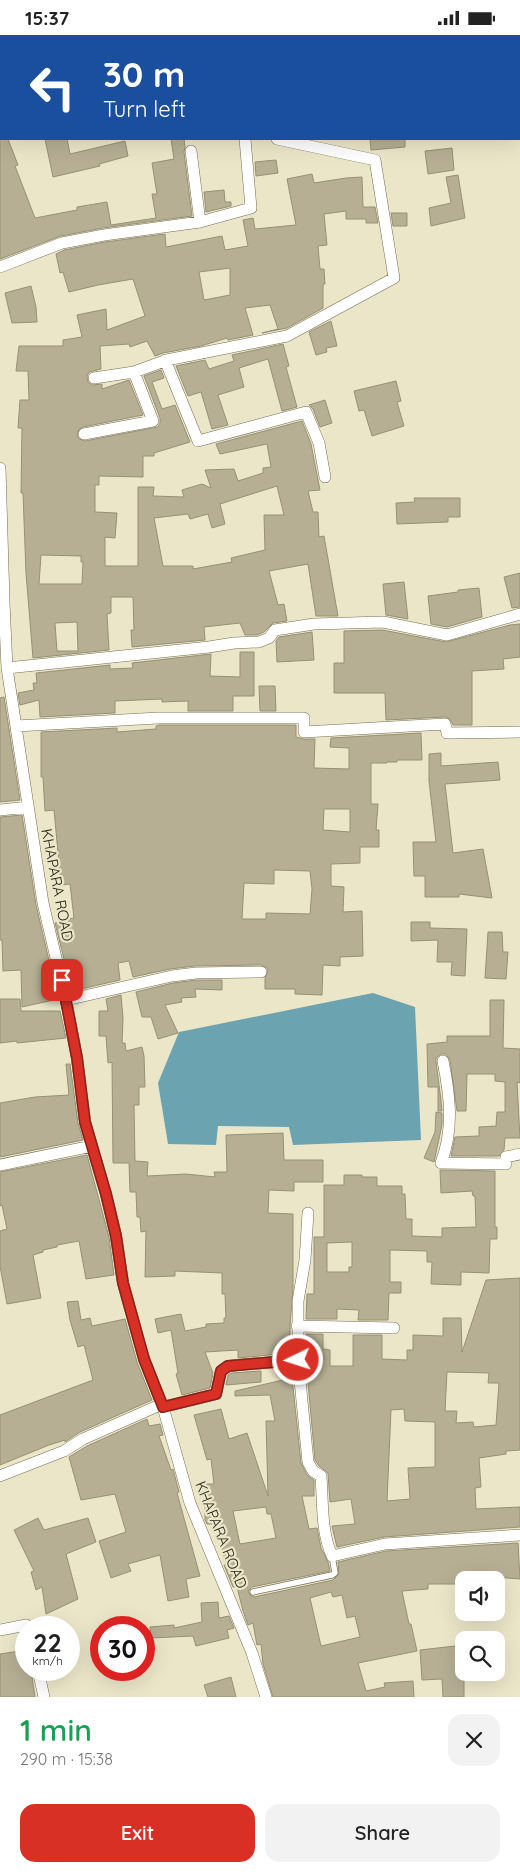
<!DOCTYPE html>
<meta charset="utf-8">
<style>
body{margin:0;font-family:Quicksand,sans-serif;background:#f2f2f2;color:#222;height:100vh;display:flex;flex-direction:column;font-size:19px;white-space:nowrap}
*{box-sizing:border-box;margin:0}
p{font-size:16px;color:#767676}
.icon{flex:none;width:28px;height:28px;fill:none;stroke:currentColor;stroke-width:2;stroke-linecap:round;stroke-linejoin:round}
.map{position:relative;height:1662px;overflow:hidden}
.sheet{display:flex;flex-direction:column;background:#fff;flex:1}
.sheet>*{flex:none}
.banner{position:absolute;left:0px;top:0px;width:520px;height:105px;box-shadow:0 5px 20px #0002;background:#1a4fa0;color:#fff;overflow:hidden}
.buttons{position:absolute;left:455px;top:1536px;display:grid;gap:10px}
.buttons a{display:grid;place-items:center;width:50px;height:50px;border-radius:10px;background:#fff;box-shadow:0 5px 20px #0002;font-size:25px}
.speed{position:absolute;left:15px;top:1581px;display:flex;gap:10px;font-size:25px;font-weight:700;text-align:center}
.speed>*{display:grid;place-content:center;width:65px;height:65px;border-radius:50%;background:#fff;box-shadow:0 5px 20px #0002;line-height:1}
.speed small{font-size:12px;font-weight:400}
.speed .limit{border:8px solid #d22;background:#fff;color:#111}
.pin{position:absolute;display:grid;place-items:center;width:42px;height:42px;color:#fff;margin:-21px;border-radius:10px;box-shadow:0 2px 8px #0006}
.me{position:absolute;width:55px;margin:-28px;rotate:266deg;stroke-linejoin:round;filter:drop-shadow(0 0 4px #0008)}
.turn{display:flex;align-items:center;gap:18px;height:105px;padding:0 20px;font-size:22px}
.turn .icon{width:65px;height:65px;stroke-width:2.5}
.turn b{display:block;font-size:35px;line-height:42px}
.round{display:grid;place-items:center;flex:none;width:52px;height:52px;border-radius:15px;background:#f2f2f2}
.summary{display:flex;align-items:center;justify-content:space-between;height:85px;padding:0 20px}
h1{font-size:30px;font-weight:600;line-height:38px;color:#1e9e55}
.primary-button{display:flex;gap:10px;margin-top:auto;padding:10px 20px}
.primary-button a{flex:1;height:58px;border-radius:15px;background:#d93025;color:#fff;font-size:20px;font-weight:600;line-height:58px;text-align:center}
.primary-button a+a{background:#f2f2f2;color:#222}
.status{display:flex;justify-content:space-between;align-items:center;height:35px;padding:0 25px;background:#fff;direction:ltr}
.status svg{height:14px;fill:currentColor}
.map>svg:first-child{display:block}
</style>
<div class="status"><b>15:37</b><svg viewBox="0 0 49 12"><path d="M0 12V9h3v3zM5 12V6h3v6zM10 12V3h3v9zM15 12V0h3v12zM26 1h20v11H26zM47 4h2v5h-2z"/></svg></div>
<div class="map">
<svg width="520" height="1662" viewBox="0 0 520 1662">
<rect width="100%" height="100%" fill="#ece6c9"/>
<path fill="#6ca3b1" d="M373,958L415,972L421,1105L293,1110L289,1092L218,1091L216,1110L168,1109L158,1048L179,997Z"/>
<path fill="#b6af94" stroke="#969075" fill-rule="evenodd" d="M0,87L1,104H8L18,130L15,131L35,183L77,175V172L107,167L111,190L156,183L152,159H157L152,128L174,124L171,104H184L185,112L184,117L192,181L103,193L61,201L0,224Z
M45,104H67L70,119L125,106L128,121L99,129L100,131L53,142Z
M370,104H405V112L371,115Z
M452,113L454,135L428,139L425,116Z
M276,125L278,138L256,141L255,127Z
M312,139L314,148L346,143L362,142L363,172H375L378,188H366V184H346V176L324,179L327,210L318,211L320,234H324L325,249H323V273L287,293L262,298L278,294L270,270L245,273L253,300L228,305L227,303L201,311L163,318L155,321L147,306L130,312L129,309L100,311L101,334L89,337L87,341L88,347L92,350L102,349V354L129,345L143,380L83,392L79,394L77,400L79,404L85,406L158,392L160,388V383L144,341L161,335L164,343L152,347L162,374L175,370L190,407L154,418V421H143V442L99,441V450H95V477L117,478L115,503L105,502V531H138V452H154L153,461L184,462L182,455L202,449L211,453L205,435L234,434L238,446L263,438V433L271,432L267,409L220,419L216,409L302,386L311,409L320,455L308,456L313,477H318L319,502L324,501L338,581H316L308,529L269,536L278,570L284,569L287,586L273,588L264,597L257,600H245L240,588L204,592L205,605L132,612L131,595H134L133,562H111V578L107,579L109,615L33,623L26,538L23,458H21L22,393H18L20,365H29L28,336H16L19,311H63V305L82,302L77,280L106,274L107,295L145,281L133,244L98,250L69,257L63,237L60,238L56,219L64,215L105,207L165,199L166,212L222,201L225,215L248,211L243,185L253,183L255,194L296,190L287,144ZM230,233V260L204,265L199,237ZM277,451L284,480H264L265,515L231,523L232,527L193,534V531H163L154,483L188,479L190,484L208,479L212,493L225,489L220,469ZM41,520L81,521V527H83L82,549H39ZM77,587L78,616H57L55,588Z
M458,140L465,183L431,191L429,173L451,168L446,142Z
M224,155L225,167H231V171L206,177L204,157Z
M391,178H407V191H393Z
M31,251L36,272L37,287L12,288L5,258Z
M331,286L337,311L326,313L327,317L316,320L309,297Z
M283,309L289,331L286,332L297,372L282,376L268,324L239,333L244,352L218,360L228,390L212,394L201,357L188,361L176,331L205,325L209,334L234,326L232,320Z
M396,346L401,366L397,367L404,391L372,401L364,375L359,376L354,356Z
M325,365L332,388L320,392L313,374L309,370Z
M414,463H460V482H448V487L397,489L396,468L415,467Z
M520,538V572L512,573L504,542Z
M404,547L408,584L386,580L383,549Z
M479,553L482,582L447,592L431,589L428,561L458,557V555Z
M520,589V622L503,624L504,634L472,636V690H453L450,684L445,682L386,685L385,658H334V628H344V596L382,595L446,607L510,590Z
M312,597L314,625L277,627L276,606L279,602Z
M240,617H254V661H233V676H188V666L162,667V664L115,666V678L40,682L39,665L20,670L18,658L34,655L33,648H37L36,638L110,630V634L133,633L132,628L211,619L210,641L240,642Z
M259,651H275L276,676H260Z
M4,662L20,765L0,767V663Z
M159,690H296V702L304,704H315L314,733L349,734V713L330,712L331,703L421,698L422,725H397V727H387V728H371V769H378L376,795H379V812H360V828L331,829V851L344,852L343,877L362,876L363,921L340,922V931L323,930L322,960L295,959V954H265V943L268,936L267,933L261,930L195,931L170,934L133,942L129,926L118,928L120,945L72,956L55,888L68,887V884L74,883L70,849L61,850L54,775L45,776L43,742H41V697L117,693V697L156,694V691ZM324,774H350V797L323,795ZM274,835L310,836L312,854L310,879L266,878V884H242L244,848L274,849Z
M441,718V731L498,727L500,745L445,749L453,818L483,814L492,863L459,859V862H425V841H414L413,807H436L429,746V719Z
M22,780L36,870L58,964L22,972L21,935L3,936L2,905H0V782Z
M411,887H430V893L467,894L465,941L451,940L452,927H437L438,905L411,906Z
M488,897H502L503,917H508L506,944L485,943Z
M197,945H222V955L195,954L196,962L181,963L182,967L165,970L178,998L158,1004L151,982H142L136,957L173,948Z
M121,960L123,983L122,1008H125L126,1016L142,1012L144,1021L145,1052H139V1070H134L135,1126L148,1127L147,1141L186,1139L215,1142L214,1137H227L226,1100L283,1098L284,1125H323V1147H294V1156L269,1155L268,1178L293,1179V1253L290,1291V1318L238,1323V1315L205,1317L213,1338L210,1353L182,1360L176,1339L178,1338L171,1295L158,1298L155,1284L181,1279L185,1296L206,1292V1289L224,1288V1283H226L225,1259H222V1238L175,1236V1241L145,1242L146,1196L141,1197L140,1182H137L136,1157H130L129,1128H113L112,1027L108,1028L106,1001H99V976H108L106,964Z
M0,964H20L21,976H60L66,1003L17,1008V1006L0,1008Z
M490,965H504L503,1013L520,1014V1048L517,1047L520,1103H505L504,1115L499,1121H451L455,1102L479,1101V1092L496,1091L497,1077H505V1047L495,1046V1039H467L466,1076H457L450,1025L446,1019H441L436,1023V1027L441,1065L442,1076H438V1052H428L427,1009L447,1007V1001H490Z
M66,1029H70L78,1088L83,1105L0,1122V1068L35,1062L69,1060Z
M436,1077L442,1078V1090L434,1127L424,1123L435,1097Z
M87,1120L109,1202L114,1240L86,1244L79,1206L57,1210V1212L43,1215V1217L33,1220L41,1263L7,1269L0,1231V1196L7,1194L2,1170L0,1171V1137Z
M440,1135L495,1136V1192H497V1204H490L489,1238L461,1237V1250L431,1249L432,1227H427V1216L390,1215V1247H401V1258H389L388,1285H358L359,1275L337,1274V1284H306L307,1259H314V1202H324V1150H344V1140H362V1142H377V1151H402V1159H405L406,1184H412V1201L442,1202V1193L476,1192L475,1161H473L472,1156L441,1158ZM352,1207V1232H349V1237H327V1208Z
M520,1243V1415L506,1416V1419L479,1423L481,1452L475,1453L476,1474L520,1472V1492L384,1502L337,1512L332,1491L355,1489L351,1464L330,1467L328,1438L319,1431L315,1425L306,1325V1299H323V1314L330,1315V1331H353V1300H382V1324L407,1325V1315H413V1300L443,1301V1283H461L462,1317L486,1245ZM447,1337L489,1338L488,1348H499L496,1390L474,1392L473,1387L456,1388L457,1376H445ZM404,1374L405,1386L435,1387V1432L408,1433L410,1464L387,1466L391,1375Z
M78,1266L81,1285L90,1283L92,1291L125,1284L137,1327L152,1365L80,1397L65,1407V1405L49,1410L0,1430V1380L93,1345L84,1310L78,1312L70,1285L67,1267Z
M261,1336V1347L226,1350L228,1340L231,1338Z
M292,1343L301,1428L307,1440L314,1445V1461H302L309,1494L317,1493L321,1513L328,1527L330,1536L252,1552L248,1556L250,1560L254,1562L333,1545L339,1539L338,1527L386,1516L518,1508L520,1544L495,1542V1545H464V1549H428V1554L402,1556L409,1589H411L417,1616L358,1628L366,1656L385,1652L384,1648L413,1646L414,1662H273L263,1629L261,1609L257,1610L253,1588L248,1590L243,1576L237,1552H233L224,1530H226L217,1489H207L205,1485V1449H214L211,1424L207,1425L194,1380L221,1374L229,1404L247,1398L268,1461L266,1386H275L270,1360L235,1361V1356ZM266,1472L267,1479H271L276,1503L240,1509L233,1476ZM331,1557L333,1562L342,1560L347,1583L355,1581L360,1602L321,1611L310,1563Z
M147,1384L149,1391L160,1389L163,1400L159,1401L171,1435L173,1434L179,1457L177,1458L200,1541L186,1544L189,1562L168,1566L160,1520L128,1529L131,1536L111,1543L99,1506L126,1497L115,1459L81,1465L69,1422L87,1411Z
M38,1483L44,1495L88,1483L96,1507L66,1519L78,1564L46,1579L42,1552L36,1555L31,1537L34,1536L14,1495Z
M218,1567L219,1583L229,1581L234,1593L227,1595L229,1603L196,1611L193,1601L151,1603L150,1592L174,1590V1593L202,1587L201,1568Z
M464,1610V1662H443L442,1644L422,1645L420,1615Z
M26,1615V1635H31L35,1662H0V1619Z
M231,1642L236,1662H208L204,1650Z"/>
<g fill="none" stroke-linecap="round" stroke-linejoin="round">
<g stroke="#746e54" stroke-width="7">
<path id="lane" d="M253,1557L332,1540L335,1538L332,1521"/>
</g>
<g stroke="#746e54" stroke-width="12">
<path id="street" d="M441,0L442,1
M519,4H520
M191,116L200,187
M0,232L62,208L104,200L200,187L251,173L245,104
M165,325L198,406L306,377L319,408L325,442
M94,343L134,337L167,325L287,301L394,243L375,125L277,104
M84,399L153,386L134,337
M0,433L4,567L7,633L43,868L66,965L77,1023L85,1087L106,1159L116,1201L123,1248L144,1324L163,1372L190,1468L252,1618L266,1662
M7,633L209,612L234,608L259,607L269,603L275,595L314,589L383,587L447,600L520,579
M16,691L158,683H304V697L445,689L447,698L520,697
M0,775L28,772
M66,965L172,941L196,938L261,937
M443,1026C450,1061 454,1094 441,1128L506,1129V1122L520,1119
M0,1130L92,1111
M297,1291L394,1293
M298,1325L308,1427L313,1436L321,1441C323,1468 321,1496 332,1521L385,1509L520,1500
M163,1372L216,1359L221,1336L228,1331L298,1325V1266L305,1225L308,1178
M0,1441L64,1416L83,1404L162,1369
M0,1595L26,1590L27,1592
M38,1635L44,1662"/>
</g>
<use href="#lane" stroke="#fff" stroke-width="5.5"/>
<use href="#street" stroke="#fff" stroke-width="11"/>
</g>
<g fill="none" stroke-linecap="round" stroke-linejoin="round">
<g stroke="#8d1f18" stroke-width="12">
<path id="route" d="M62,945L77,1023L85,1087L106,1159L116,1201L123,1248L144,1324L163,1372L216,1359L221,1336L228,1331L298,1325"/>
</g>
<use href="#route" stroke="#d93025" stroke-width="9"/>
</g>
<g text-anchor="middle" stroke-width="4.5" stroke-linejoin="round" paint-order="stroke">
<g font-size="15" fill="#262319" stroke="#ece6c9">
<text transform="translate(57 850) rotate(79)" y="5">KHAPARA ROAD</text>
<text transform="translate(221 1500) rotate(68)" y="5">KHAPARA ROAD</text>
</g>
</g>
</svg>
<div class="buttons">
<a><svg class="icon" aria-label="sound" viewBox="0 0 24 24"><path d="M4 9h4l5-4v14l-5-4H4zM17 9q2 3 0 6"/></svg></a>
<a><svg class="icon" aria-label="search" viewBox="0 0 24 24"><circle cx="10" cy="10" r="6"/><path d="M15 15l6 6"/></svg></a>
</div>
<div class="speed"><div>22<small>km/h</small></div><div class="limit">30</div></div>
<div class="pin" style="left:62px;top:945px;background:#d93025"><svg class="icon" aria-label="arrive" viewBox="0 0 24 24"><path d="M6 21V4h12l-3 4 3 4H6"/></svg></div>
<svg class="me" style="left:298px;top:1325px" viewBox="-20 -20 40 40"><circle r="17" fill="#d93025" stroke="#fff" stroke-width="3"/><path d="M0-11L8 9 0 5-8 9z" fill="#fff"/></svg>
<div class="banner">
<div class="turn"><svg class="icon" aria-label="left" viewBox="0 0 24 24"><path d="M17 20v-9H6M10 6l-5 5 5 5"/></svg><div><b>30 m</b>Turn left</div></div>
</div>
</div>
<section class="sheet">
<div class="summary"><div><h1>1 min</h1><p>290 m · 15:38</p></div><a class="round"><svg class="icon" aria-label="close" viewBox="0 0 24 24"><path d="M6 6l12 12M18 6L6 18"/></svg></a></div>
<div class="primary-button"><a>Exit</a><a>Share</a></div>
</section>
